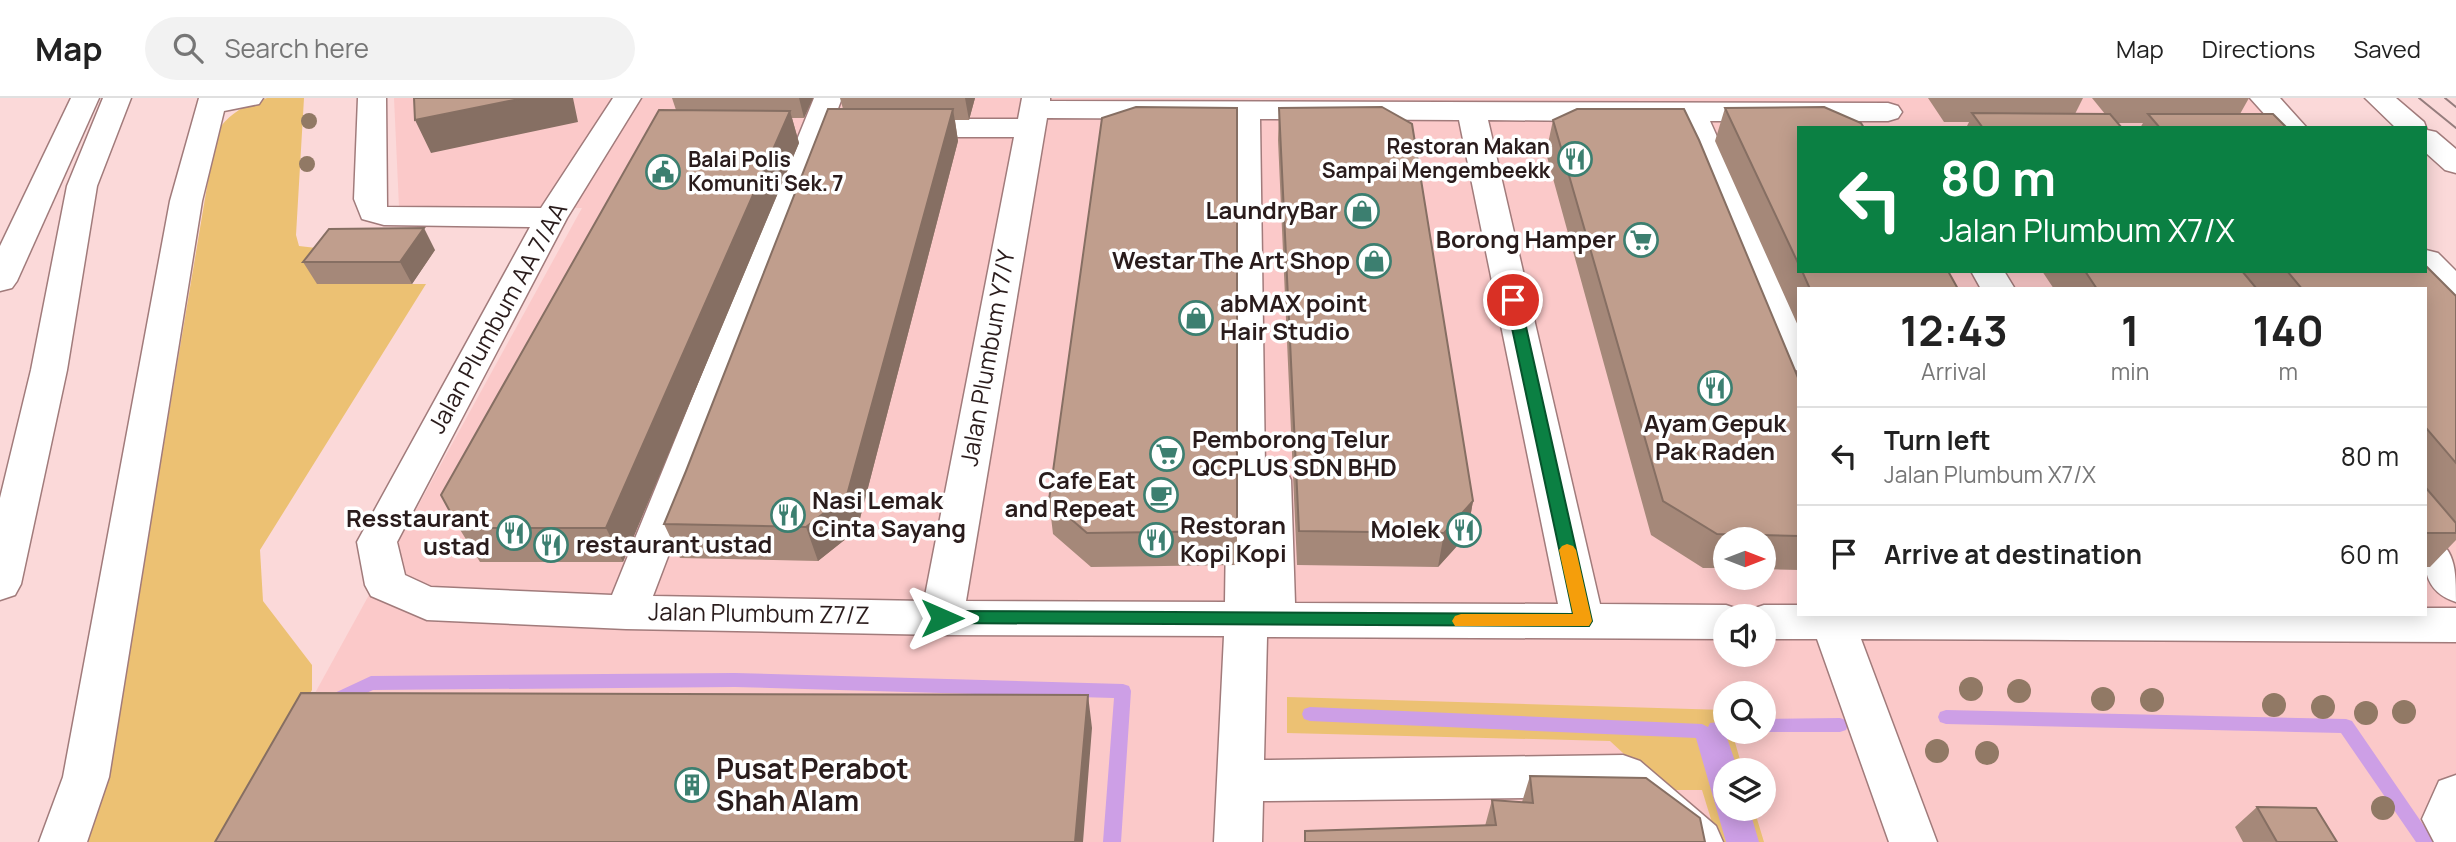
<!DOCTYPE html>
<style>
body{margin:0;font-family:Manrope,sans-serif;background:#f2f2f2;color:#222;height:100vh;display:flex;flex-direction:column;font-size:26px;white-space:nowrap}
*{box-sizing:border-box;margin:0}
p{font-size:23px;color:#767676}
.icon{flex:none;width:38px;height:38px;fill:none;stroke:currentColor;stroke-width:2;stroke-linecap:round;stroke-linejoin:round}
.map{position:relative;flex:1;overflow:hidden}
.panel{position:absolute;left:1797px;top:189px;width:630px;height:329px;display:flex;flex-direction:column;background:#fff;border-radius:0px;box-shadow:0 4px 18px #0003}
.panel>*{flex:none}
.hud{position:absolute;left:1797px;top:28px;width:630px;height:147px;border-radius:0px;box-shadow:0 4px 18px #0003;background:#0b8043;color:#fff;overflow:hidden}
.needle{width:46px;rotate:90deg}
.tools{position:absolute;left:1713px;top:429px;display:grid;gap:14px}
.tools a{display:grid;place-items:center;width:63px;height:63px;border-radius:50%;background:#fff;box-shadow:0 4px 18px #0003;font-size:35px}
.pin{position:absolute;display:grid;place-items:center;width:60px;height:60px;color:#fff;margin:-30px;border:4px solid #fff;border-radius:50%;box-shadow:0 2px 7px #0007}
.me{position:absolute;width:77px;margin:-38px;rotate:90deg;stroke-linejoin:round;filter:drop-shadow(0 0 5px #0008)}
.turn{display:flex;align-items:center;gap:24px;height:147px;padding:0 28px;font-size:32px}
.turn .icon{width:91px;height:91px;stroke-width:2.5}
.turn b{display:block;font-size:49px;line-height:60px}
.eta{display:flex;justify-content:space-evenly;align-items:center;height:119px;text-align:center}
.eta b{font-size:42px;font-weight:700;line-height:49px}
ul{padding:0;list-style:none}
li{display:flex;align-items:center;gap:21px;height:98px;padding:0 28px;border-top:2px solid #e0e0e0}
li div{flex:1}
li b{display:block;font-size:26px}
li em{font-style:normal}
header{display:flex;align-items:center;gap:42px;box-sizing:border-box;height:98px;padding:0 35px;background:#fff;border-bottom:2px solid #e0e0e0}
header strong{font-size:33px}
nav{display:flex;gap:38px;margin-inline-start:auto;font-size:24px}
.search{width:490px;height:63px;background:#f2f2f2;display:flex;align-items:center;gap:18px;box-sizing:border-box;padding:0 24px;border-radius:38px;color:#767676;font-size:26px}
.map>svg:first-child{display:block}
</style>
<header>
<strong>Map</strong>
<div class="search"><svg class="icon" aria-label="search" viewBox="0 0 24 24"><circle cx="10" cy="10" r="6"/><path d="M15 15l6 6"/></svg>Search here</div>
<nav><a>Map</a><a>Directions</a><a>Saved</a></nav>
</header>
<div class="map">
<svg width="2456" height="744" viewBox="0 0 2456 744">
<rect width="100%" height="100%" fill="#fbd9d9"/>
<path fill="#fbc9c9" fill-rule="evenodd" d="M394,0H2250L2279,30H1799V173H2422L2456,208V744H233L582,110L399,109ZM1799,191H2426V516H1799ZM1726,441H1764V480H1726ZM1726,518H1764V556H1726ZM1726,595H1764V634H1726ZM1726,672H1764V710H1726Z"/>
<path fill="#ecc173" d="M267,0H304L296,137L299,148L342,153L317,186H426L260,452L263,503L312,567V592L224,744H88L111,660L216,35C230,14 244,8 267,0Z
M1287,599L1725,612L1726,634H1732L1743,672H1726V710L1754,711L1764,744H1718L1702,692H1663L1610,643L1287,635Z"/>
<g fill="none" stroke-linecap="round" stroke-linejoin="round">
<path fill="#cd9fe6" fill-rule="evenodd" d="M735,575L1123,586L1129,588L1131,593L1121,744H1103L1114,600L735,589L373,592L332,611L326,609L324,604L326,599L371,578Z
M1310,609L1702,626L1708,629L1710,625L1726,623V634H1733L1726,637L1738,672H1726V710H1749L1759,744H1726L1696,640L1310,623L1304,621L1302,616L1304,611Z
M1946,612L2346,621L2352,623L2435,744H2416L2341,635L1946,626L1940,624L1938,619L1940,614Z
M1840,620L1846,622L1848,627L1846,632L1840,634H1760H1764V621Z"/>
<g stroke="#a17b7b" stroke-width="3">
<path id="minor" d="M103,0H131L97,88L67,272L21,486L15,497L0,502V400L31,272L67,88Z
M199,0H263L259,6L224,13L202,103L109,679L87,744H39L63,679L170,103Z
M358,0H386L387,109L541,110L613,0H641L567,120L397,444L405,477L431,489L612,497L814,0H842L653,498L924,503L1014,39H903L893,36L888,30L893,24L903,21H1018L1022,0H1050V3L1888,5L1898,8L1902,14L1898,20L1888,23H1710L1799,222V273L1786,269L1781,261L1681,24L1488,22L1600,506L1726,507L1741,512L1744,518H1726V541L1267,539L1264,662L1623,657L1640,663L1716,728L1723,744H1664L1613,699L1263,703L1262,744H1214L1224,538L942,537L626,531L427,522L371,498L365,487L357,444L530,129L384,127L362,121L354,101ZM1047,20L1232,21L1225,504L966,503ZM1260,21L1459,22L1558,506L1295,505L1291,382L1286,372L1272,368L1265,370Z
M2250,0H2280L2307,30H2277Z
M2426,152L2438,155L2456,173V202L2444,199L2419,173H2426Z
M1971,173H2004L2015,191H1981Z
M2426,436C2456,447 2456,472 2456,504C2422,493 2423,466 2426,436Z
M1764,507H1799V516H2426V510H2456V544L1861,541L1937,744H1889L1817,541H1764V518H1746L1749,512Z
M2456,677V744H2434L2422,721L2439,683Z"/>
</g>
<g stroke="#a17b7b" stroke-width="3">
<path id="major" d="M2365,0H2396L2424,24L2427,32L2436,34L2456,51V75L2445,72L2426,55V30H2396Z"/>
</g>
<g stroke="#a17b7b" stroke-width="3">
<path id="highway" d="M71,0H99L17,183L12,190L0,193V148Z"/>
</g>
<use href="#minor" fill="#fff" fill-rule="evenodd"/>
<use href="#major" fill="#fff" fill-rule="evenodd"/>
<use href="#highway" fill="#fff" fill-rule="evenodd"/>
<path stroke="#957d7d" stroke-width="2" d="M2419,0L2456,30
M2445,0L2456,9"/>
</g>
<g fill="#917965">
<circle cx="309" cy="23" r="8"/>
<circle cx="307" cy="66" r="8"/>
<circle cx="1971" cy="591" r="12"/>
<circle cx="2019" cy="593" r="12"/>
<circle cx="2103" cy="601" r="12"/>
<circle cx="2152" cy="602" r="12"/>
<circle cx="2274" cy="607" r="12"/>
<circle cx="2323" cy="609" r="12"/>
<circle cx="2404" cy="614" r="12"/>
<circle cx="2366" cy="615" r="12"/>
<circle cx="1937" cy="653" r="12"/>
<circle cx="1987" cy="655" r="12"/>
<circle cx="2383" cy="710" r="12"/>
</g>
<path fill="#a58879" d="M672,0H813L804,20H792L799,45L623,464H480L459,430L676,12Z
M840,0H975L969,22H955L958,43L857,432L818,463L680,460L664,426L843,11Z
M1928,0H2083L2075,16H2105L2092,0H2249L2240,16L2287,30H2140L2143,25H2117L2122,30H1966L1969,24H1944Z
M1237,10V467L1091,469L1053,436L1049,402Z
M1279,10L1473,403L1467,437L1438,469L1297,467L1278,42Z
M1725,10L1799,30V173H1948L1958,191H1799V230L1715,43Z
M1553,22L1799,282V472L1764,471V441H1726V470H1703L1651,437L1546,55Z
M435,152L412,186H317L303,164Z
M2042,173H2426L2456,198V442L2430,469H2426V191H2054Z
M1530,678L1705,744H1304L1305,733L1485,728L1492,702L1522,704Z
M2257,709L2337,744H2243L2235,729Z"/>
<path fill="#866f63" d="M524,0H573L578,24L431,55L415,22Z
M799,0H813L804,20Z
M965,0H975L969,22Z
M953,11L958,43L857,432L818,463L806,429Z
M790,13L799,45L623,464L606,430Z
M424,130L435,152L412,186L400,164Z
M1473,403L1467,437L1438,469L1444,435Z
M1088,597L1092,630L1083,744H1075Z"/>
<path fill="#c09e8d" stroke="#866f63" stroke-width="2" d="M414,0H524L415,22Z
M1136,9L1237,10V433L1087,435L1049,402L1102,20Z
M1382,9L1412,26L1473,403L1444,435L1299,433L1279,10Z
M1824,9L1861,25L1864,30H1799V167L1725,10Z
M828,11H953L847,397L806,429L664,426L686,373Z
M1577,11H1684L1699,42L1799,282V438L1717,436L1663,403L1553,22Z
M659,12L790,13L606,430H459L441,397Z
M1972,15L2110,16L2122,30H1983Z
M2148,16H2273L2287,30H2160Z
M424,130L400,164H303L329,131Z
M2426,168L2456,198V365L2426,330V191H2302L2287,173H2426Z
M1802,173H1948L1958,191H1810Z
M2085,173H2242L2257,191H2097Z
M2426,390L2456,425V435H2426Z
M301,595L1088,597L1075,744H215Z
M1530,678L1646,680L1700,720L1705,744H1305V733L1496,727L1492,702L1533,705Z
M2257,709L2316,710L2337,744H2277Z"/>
<path fill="#0b8043" stroke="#07532c" stroke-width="2" d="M1513,197L1520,202L1592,523L1589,528L936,525L933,520L936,515L942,513L1573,516L1506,202Z"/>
<path fill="#f59e0b" d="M1567,446L1573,448L1576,452L1592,523L1589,528H1455L1452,523L1455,518L1461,516H1573L1559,452L1562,448Z"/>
<defs>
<g id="restaurant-ring" transform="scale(1.75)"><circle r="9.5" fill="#fff" stroke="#3c7f70" stroke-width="1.5"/><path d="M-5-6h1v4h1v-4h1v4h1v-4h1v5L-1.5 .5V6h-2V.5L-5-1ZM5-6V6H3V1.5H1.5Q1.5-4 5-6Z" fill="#3c7f70"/></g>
<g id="civic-ring" transform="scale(1.75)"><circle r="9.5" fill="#fff" stroke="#3c7f70" stroke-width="1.5"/><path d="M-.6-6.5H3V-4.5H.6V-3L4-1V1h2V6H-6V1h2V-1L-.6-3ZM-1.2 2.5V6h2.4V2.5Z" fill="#3c7f70"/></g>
<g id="shop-ring" transform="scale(1.75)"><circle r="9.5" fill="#fff" stroke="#3c7f70" stroke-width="1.5"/><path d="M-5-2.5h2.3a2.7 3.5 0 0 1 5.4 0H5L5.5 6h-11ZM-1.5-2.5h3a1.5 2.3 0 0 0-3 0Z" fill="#3c7f70"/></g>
<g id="supermarket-ring" transform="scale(1.75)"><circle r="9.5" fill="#fff" stroke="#3c7f70" stroke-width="1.5"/><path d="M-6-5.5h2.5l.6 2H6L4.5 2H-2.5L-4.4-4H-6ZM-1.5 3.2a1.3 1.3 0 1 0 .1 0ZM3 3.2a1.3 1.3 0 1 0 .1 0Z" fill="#3c7f70"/></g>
<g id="cafe-ring" transform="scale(1.75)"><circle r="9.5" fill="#fff" stroke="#3c7f70" stroke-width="1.5"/><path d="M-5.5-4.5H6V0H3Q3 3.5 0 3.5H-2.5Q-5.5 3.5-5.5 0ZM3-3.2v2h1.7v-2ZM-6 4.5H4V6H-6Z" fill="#3c7f70"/></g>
<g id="building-ring" transform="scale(1.75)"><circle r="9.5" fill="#fff" stroke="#3c7f70" stroke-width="1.5"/><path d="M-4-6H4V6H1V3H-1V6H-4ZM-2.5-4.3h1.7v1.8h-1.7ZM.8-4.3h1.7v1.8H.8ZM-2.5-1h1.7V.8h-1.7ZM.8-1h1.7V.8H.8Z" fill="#3c7f70"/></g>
</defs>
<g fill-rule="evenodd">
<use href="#restaurant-ring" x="1575" y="61"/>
<use href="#civic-ring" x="663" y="74"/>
<use href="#shop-ring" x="1362" y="113"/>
<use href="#supermarket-ring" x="1641" y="142"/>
<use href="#shop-ring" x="1374" y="163"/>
<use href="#shop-ring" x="1196" y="220"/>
<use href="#restaurant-ring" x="1715" y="290"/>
<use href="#supermarket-ring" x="1167" y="356"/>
<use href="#cafe-ring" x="1161" y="397"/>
<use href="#restaurant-ring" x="788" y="417"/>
<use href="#restaurant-ring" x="1464" y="432"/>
<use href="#restaurant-ring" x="514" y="435"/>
<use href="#restaurant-ring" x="1156" y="442"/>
<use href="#restaurant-ring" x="551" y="447"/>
<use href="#building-ring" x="692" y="687"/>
</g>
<g text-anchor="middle" stroke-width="7" stroke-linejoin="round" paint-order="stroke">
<g font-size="21" font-weight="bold" fill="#2a1c1c" stroke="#fff" text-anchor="end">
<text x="1550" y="56">Restoran Makan<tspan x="1550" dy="24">Sampai Mengembeekk</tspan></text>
<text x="688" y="69" text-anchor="start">Balai Polis<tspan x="688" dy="24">Komuniti Sek. 7</tspan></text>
</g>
<g font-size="24" font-weight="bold" fill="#2a1c1c" stroke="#fff" text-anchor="end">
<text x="1338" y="121">LaundryBar</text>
<text x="1616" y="150">Borong Hamper</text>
<text x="1350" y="171">Westar The Art Shop</text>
<text x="1220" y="214" text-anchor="start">abMAX point<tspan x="1220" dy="28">Hair Studio</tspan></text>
<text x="1715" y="334" text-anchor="middle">Ayam Gepuk<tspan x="1715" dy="28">Pak Raden</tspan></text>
<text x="1192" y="350" text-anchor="start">Pemborong Telur<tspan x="1192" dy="28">QCPLUS SDN BHD</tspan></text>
<text x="1136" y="391">Cafe Eat<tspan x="1136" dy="28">and Repeat</tspan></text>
<text x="812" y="411" text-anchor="start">Nasi Lemak<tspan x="812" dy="28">Cinta Sayang</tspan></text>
<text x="490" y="429">Resstaurant<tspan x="490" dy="28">ustad</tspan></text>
<text x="1180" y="436" text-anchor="start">Restoran<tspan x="1180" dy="28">Kopi Kopi</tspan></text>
<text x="1440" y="440">Molek</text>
<text x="576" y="455" text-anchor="start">restaurant ustad</text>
</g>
<g font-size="24" fill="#2a1c1c" stroke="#fff">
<text transform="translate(498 220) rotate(-61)" y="8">Jalan Plumbum AA 7/AA</text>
<text transform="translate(988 260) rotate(-80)" y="8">Jalan Plumbum Y7/Y</text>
<text transform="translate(759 516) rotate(1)" y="8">Jalan Plumbum Z7/Z</text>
</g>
<g font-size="28" font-weight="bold" fill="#2a1c1c" stroke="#fff" text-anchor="start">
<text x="716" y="681">Pusat Perabot<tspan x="716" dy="32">Shah Alam</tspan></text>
</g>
</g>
</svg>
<div class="tools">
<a><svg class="needle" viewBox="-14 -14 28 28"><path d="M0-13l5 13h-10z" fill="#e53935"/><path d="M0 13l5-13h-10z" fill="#767676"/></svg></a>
<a><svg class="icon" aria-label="sound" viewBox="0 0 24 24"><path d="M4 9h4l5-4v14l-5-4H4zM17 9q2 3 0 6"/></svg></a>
<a><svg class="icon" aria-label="search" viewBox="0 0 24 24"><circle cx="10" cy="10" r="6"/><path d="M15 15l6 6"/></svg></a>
<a><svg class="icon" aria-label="layers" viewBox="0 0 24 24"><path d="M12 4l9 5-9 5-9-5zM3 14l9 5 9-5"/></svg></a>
</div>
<div class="pin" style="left:1513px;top:202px;background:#d93025"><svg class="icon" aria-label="arrive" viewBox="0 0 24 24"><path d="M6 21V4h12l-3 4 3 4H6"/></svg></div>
<svg class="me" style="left:942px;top:520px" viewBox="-20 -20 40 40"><path d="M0-17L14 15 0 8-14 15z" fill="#0b8043" stroke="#fff" stroke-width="4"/></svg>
<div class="hud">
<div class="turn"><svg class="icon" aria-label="left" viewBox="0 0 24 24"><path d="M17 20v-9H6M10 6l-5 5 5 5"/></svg><div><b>80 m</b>Jalan Plumbum X7/X</div></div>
</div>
<section class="panel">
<div class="eta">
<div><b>12:43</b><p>Arrival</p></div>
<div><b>1</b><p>min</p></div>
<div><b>140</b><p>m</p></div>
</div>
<ul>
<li><svg class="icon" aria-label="left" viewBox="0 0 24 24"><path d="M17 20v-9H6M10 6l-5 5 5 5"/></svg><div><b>Turn left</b><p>Jalan Plumbum X7/X</p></div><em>80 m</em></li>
<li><svg class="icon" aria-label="arrive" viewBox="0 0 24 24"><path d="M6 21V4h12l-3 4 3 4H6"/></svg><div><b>Arrive at destination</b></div><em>60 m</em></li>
</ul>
</section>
</div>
